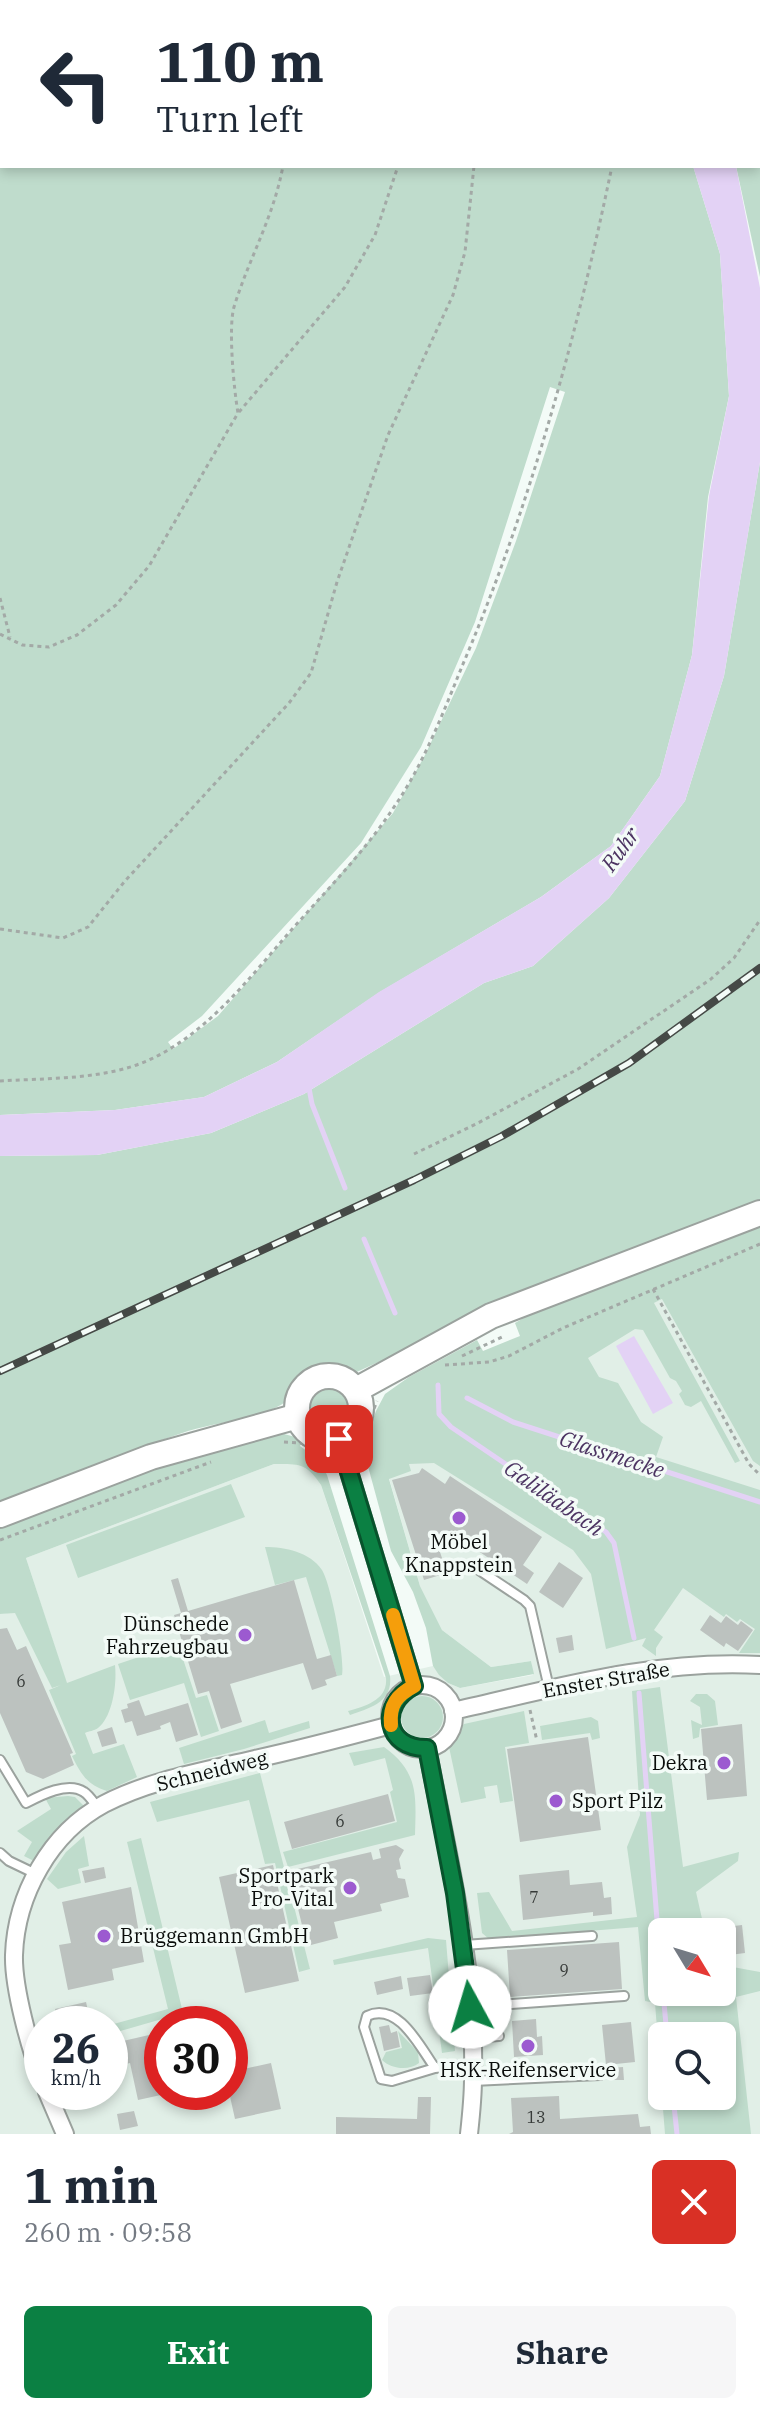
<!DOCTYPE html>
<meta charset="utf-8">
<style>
body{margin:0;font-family:"IBM Plex Serif",serif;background:#f6f6f7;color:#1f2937;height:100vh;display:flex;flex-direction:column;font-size:30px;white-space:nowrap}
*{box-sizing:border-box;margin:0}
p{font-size:26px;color:#747a83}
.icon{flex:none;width:44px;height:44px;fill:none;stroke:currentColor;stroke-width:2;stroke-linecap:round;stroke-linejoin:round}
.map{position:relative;height:2134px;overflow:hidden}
.side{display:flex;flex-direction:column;background:#fff;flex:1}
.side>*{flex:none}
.top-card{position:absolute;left:0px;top:0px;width:760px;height:168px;box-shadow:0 4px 12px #0003;background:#fff;color:#1f2937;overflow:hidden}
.needle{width:52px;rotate:128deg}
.fabs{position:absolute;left:648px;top:1918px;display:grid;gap:16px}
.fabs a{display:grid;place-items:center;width:88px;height:88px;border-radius:12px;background:#fff;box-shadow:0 4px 12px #0003;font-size:40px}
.speed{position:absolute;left:24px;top:2006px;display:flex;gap:16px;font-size:40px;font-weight:700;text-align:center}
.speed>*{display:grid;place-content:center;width:104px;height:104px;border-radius:50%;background:#fff;box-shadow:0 4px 12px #0003;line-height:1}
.speed small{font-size:20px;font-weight:400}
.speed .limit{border:12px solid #d22;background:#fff;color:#111}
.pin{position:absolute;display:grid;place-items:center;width:68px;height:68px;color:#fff;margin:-34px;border-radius:16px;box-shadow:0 4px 12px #0006}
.me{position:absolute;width:88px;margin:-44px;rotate:354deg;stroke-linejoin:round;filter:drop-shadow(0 0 6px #0008)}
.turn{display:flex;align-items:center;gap:28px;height:168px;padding:0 24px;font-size:36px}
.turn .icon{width:104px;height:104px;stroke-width:2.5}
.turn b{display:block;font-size:56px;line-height:68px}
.round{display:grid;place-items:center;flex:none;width:84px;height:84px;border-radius:12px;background:#f6f6f7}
.summary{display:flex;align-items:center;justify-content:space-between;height:136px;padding:0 24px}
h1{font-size:48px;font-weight:700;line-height:60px}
.cta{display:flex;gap:16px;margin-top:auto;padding:16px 24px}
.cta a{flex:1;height:92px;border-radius:12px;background:#0b8043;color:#fff;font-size:32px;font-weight:700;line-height:92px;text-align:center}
.cta a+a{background:#f6f6f7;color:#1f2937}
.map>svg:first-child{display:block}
</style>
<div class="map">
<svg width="760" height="2134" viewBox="0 0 760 2134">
<rect width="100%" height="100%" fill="#f3fbf7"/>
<path fill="#e1efe7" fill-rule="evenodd" d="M760,1253V2134H0V1614L15,1612L52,1687L66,1682L26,1558L274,1464H298L310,1469L321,1485L384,1677L433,1666L448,1683L460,1688L533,1675L531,1661L491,1667L442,1630L420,1586L389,1478L410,1471L397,1429L573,1341ZM662,1932H722V1992H662ZM42,2024H110V2092H42ZM162,2024H230V2092H162ZM662,2036H722V2096H662Z"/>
<path fill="#bfdccc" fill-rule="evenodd" d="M0,0H702L2,2V166H693L720,254L729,396L708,497L692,655L660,776L611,846L541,897L380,992L277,1062L204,1097L115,1110L0,1115ZM550,387L565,392L516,541L476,648L425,755L393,813L218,1016L173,1049L168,1042L202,1016L361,843L421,747L475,622Z
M751,0H760V277L736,166H758V2H750Z
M760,462V1202L499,1302L416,1345L350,1375C294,1353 311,1391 277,1407C250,1420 217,1422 188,1431C124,1452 62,1480 0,1505V1156L97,1155L211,1133L304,1094L484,983L533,966L609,898L685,801L724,676Z
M760,1221V1466L753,1461L662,1299L654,1303L740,1461L735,1463L701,1401L691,1407L685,1405L679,1394L682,1391L676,1381L670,1378L643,1330L635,1329L588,1358L599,1377L618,1383L641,1422L663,1437L656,1457L760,1490V1653H739L755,1629L740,1619L737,1622L726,1614L724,1617L683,1588L654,1630L663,1637L656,1648V1656L642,1646L646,1638L606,1649L591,1574L573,1550L434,1463L409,1464L411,1471L389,1479L420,1586L442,1630L491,1667L531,1661L534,1674L460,1688L448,1683L439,1675L433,1666L426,1628L413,1592L391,1551L363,1448L376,1411L385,1394L409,1377L477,1340L483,1351L520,1336L515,1323L553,1301Z
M305 1408a23 23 0 1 1 46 0a23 23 0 1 1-46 0Z
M284,1434L303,1439L300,1446L319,1460L327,1475L390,1676C393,1702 370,1708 350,1715L348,1711C365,1706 388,1700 386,1678L321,1485C306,1463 300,1464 274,1464L26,1558L67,1683L115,1665C117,1683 113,1716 98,1728C94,1731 89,1731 85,1733L93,1754L124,1744L137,1777L107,1791C87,1785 81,1774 72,1756L76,1754L49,1690L61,1685L52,1688L15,1613L0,1614V1524L97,1485L255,1438Z
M231,1484L245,1517L78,1578L66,1545Z
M265,1547C285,1547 310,1552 322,1570C331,1584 345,1658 342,1675L337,1676L306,1577L275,1585Z
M178,1644L196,1698L207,1695L219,1731L201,1737L184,1683L130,1700L118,1664Z
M660,1687L683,1867L739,1852L738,1861L696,1892L705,1932H662V1992H722V1965L760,1972V1991L736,1997L751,2134H665L662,2096H722V2036H662V2093L655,2003L645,2001L638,1927L489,1939L482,1933L477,1893L489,1892L512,1931L637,1917L627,1847L640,1815L632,1691Z
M696,1694H707L715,1701L718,1725L700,1728L699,1737L693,1739L691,1720L702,1725L700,1707L690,1701Z
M401 1717a21 21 0 1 1 42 0a21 21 0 1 1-42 0Z
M524,1711L529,1743L505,1747L513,1801L500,1803L497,1785L484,1787L486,1798L461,1803L449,1747L464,1724Z
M591,1717L598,1721L600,1738L592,1740L590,1733L542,1740L540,1726Z
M265,1720L269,1733L309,1721L310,1728L244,1749L184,1764L179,1748Z
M384,1747C419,1772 416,1796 415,1835L288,1867L283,1852L397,1822L390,1792L393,1790L385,1758L354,1766L349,1753Z
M260,1773L310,1969L299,1972L275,1863L265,1864L249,1800L157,1822L150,1802Z
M68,1796L75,1797L87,1809L50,1840L34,1861L24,1856L32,1842L17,1831L51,1809L45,1798Z
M84,1836L89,1866L78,1869L81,1883L58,1889L47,1879L66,1852Z
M141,1838L183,2013L110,2034V2025L168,2009L127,1842Z
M428,1938L446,1940L455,2051L442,2053L428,1948L334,1965L333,1960Z
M398,2031L418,2052L419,2063C409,2071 391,2069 382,2060L386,2052L402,2048Z"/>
<path fill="#e3d2f5" d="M693,166H736L760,288V462L724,676L685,801L609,898L533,966L484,983L304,1094L211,1133L97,1155L0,1156V1115L115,1110L204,1097L277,1062L379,992L541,897L611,846L660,776L692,655L709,496L729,396L720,254Z
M634,1336L673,1403L653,1414L616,1346Z"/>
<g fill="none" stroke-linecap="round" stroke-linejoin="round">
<path stroke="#e3d2f5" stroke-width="5" d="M308,1083L312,1104L345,1188
M364,1239L395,1313
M438,1385L439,1414L451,1427L606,1532L614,1543L634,1638
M467,1398L513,1422L760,1502
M639,1693L662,1983
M663,1992L667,2036
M673,2096L677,2134"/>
</g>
<path fill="#bcc2bf" d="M422,1468L445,1484L450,1476L542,1537L523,1565L534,1573L527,1584L459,1538L452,1549L440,1552L447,1573L424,1580L392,1480L419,1473Z
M559,1562L583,1578L563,1608L539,1592Z
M178,1578L188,1611L294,1580L317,1659L331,1655L337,1676L325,1680L327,1685L312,1690L303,1663L230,1684L242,1722L221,1729L209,1691L198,1694L174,1615L181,1613L171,1580Z
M710,1615L721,1623L726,1616L738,1625L741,1621L753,1630L738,1651L726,1643L724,1647L700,1630Z
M7,1628L17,1650L26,1646L73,1753L70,1754L74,1765L43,1779L26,1772L0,1713V1629Z
M572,1635L574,1650L559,1653L556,1638Z
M139,1700L145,1716L188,1703L198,1735L176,1742L170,1722L160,1726L161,1729L137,1736L132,1721L125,1723L121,1710L128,1708L127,1704Z
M742,1724L747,1796L707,1800L701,1729Z
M112,1727L117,1743L102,1747L97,1732Z
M588,1737L601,1830L520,1842L507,1749Z
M388,1794L395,1821L292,1849L284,1822Z
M396,1845L404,1850L399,1859L401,1869L396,1870L398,1878L405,1879L409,1897L380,1904L382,1911L334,1922L338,1938L307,1946L289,1871L371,1852L373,1860L381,1858L379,1849Z
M273,1865L299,1981L245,1993L219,1877Z
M104,1867L106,1878L85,1883L82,1871Z
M569,1870L570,1885L602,1882L604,1898L611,1897L612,1914L593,1916V1912L523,1920L519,1875Z
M131,1887L144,1962L112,1969L114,1980L68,1990L59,1945L71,1943L62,1902Z
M742,1925L745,1953L722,1956V1932H718V1928Z
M619,1942L622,1989L510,1997L507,1950Z
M430,1975L433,1993L410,1996L407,1978Z
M401,1976L403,1989L377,1995L374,1982Z
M86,2002L91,2024H59L55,2009Z
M536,2019L537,2037L542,2036L543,2055L514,2057L512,2021Z
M631,2022L635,2062L606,2065L602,2025Z
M389,2025L391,2033L397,2031L400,2047L384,2051L379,2027Z
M162,2032V2092L170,2093L138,2100L130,2063L110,2068V2044Z
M271,2063L281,2109L235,2119L229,2092L230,2072Z
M623,2067L624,2080H609V2068Z
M559,2096L560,2119L638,2114L640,2127L650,2126L651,2134H509L513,2132L511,2098Z
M418,2097H431L430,2134H336V2117L417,2119Z
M134,2111L138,2126L120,2130L117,2114Z"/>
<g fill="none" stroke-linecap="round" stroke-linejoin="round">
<g stroke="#9ba29e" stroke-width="12">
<path id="service" d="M473,1566L524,1600L530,1606L549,1688
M0,1760L26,1803C41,1795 68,1781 84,1792C89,1795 94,1803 98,1808
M0,1853L9,1861L36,1874
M464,1945L592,1936
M471,2007L624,1996
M472,2038L499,2036
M435,2068L392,2081L381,2079L364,2027L367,2016C398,2001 420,2047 435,2068L472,2064
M473,2081L600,2075"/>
</g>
<g stroke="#9ba29e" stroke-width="20">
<path id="minor" d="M339,1439L414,1686
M390 1717a32 32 0 1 1 64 0a32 32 0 1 1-64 0Z
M453,1711C555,1688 655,1659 760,1665
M427,1748C448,1857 476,1968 473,2078C473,2097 471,2116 469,2134
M42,2079C30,2050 13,1987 14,1955C16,1895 50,1833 104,1804C150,1780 204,1771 255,1759C301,1749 346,1737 391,1725
M47,2092L65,2134"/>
</g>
<g stroke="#9ba29e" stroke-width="28">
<path id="secondary" d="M297 1408a32 32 0 1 1 64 0a32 32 0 1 1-64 0Z
M356,1390L491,1316L760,1213
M0,1515L151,1457L298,1416"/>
</g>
<path stroke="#a3a9a6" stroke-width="3" stroke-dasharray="4 4" stroke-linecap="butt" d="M275,0L276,2
M453,2L454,0
M500,2L501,0
M684,2L686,0
M239,412L345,287L375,235L398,166
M0,598L10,637
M0,634L22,645L49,647L77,635L116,605L149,566L238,413C234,390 228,328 234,307C249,258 273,219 283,166
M0,929L63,938L88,927L125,881L289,703L311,673L337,582L388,435L453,295L465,252L474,166
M0,1081C48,1078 105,1080 149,1060C206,1034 247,981 287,935C323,894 362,855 392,810C423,766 443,713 463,664C531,504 577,335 612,166
M414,1154L478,1123L578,1069L711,979L734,958L760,920
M653,1289L749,1464L760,1475
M462,1356L502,1337
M445,1365L489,1362L509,1356L563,1328L760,1244
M284,1442L301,1443L312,1449L328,1466L331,1465
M361,1454L360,1445L377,1401
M0,1540L211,1462
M530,1710L537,1741"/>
<use href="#service" stroke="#fff" stroke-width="8"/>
<use href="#minor" stroke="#fff" stroke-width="16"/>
<use href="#secondary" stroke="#fff" stroke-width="24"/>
<g stroke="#454946" stroke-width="8">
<path id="rail" d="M0,1371L414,1180L502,1136L629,1063L760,968"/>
</g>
<use href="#rail" stroke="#f3fbf7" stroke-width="5" stroke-dasharray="15" stroke-linecap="butt"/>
</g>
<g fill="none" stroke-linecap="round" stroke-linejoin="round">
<g stroke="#07532c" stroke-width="20">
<path id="route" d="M339,1439L414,1686C378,1705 385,1749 427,1748L455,1893L470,2007"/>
</g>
<use href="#route" stroke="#0b8043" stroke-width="14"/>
<path stroke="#f59e0b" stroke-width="14" d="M391,1725C389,1705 397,1695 414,1686L393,1615"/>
</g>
<g fill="#9c5ad0" stroke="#f3fbf7" stroke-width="3">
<circle cx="459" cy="1518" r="8"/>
<circle cx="245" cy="1635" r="8"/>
<circle cx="724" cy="1763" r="8"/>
<circle cx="556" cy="1801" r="8"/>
<circle cx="350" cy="1888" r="8"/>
<circle cx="104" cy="1936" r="8"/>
<circle cx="528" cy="2046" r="8"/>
</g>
<g text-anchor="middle" stroke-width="7" stroke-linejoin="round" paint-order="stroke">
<g font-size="16" fill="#363a38">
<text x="21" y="1687">6</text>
<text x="340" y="1827">6</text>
<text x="534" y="1903">7</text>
<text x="564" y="1976">9</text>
<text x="536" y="2123">13</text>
</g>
<g font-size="20" fill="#0a0d0b" stroke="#f3fbf7" text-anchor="end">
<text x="459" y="1549" text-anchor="middle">Möbel<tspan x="459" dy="23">Knappstein</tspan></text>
<text x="229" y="1631">Dünschede<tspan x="229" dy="23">Fahrzeugbau</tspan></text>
<text x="708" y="1770">Dekra</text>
<text x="572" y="1808" text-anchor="start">Sport Pilz</text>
<text x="334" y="1883">Sportpark<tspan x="334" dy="23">Pro-Vital</tspan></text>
<text x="120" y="1943" text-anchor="start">Brüggemann GmbH</text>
<text x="528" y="2077" text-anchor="middle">HSK-Reifenservice</text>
</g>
<g font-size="20" fill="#0a0d0b" stroke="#f3fbf7">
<text transform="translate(606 1680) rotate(-10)" y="7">Enster Straße</text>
<text transform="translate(212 1771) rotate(-14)" y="7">Schneidweg</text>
</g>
<g font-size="22" font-style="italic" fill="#4c3462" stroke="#f3fbf7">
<text transform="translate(620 849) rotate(-54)" y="8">Ruhr</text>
<text transform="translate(612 1454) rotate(18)" y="8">Glassmecke</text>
<text transform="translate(554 1498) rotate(35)" y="8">Galiläabach</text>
</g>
</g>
</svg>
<div class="fabs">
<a><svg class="needle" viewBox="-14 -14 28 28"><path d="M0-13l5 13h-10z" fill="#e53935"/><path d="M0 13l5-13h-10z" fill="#747a83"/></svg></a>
<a><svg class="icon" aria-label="search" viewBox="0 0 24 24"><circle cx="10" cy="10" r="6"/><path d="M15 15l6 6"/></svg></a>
</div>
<div class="speed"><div>26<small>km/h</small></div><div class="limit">30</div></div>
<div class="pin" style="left:339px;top:1439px;background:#d93025"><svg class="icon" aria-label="arrive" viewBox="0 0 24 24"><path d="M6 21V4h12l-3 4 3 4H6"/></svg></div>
<svg class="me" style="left:470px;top:2007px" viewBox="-20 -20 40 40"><circle r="19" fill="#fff"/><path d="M0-13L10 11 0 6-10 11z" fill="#0b8043"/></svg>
<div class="top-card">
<div class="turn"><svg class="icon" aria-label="left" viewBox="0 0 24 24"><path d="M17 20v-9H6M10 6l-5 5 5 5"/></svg><div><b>110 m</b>Turn left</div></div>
</div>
</div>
<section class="side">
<div class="summary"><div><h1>1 min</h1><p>260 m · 09:58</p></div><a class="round" style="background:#d93025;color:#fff"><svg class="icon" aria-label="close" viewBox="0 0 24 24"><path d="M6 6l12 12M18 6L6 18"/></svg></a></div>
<div class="cta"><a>Exit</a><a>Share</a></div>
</section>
